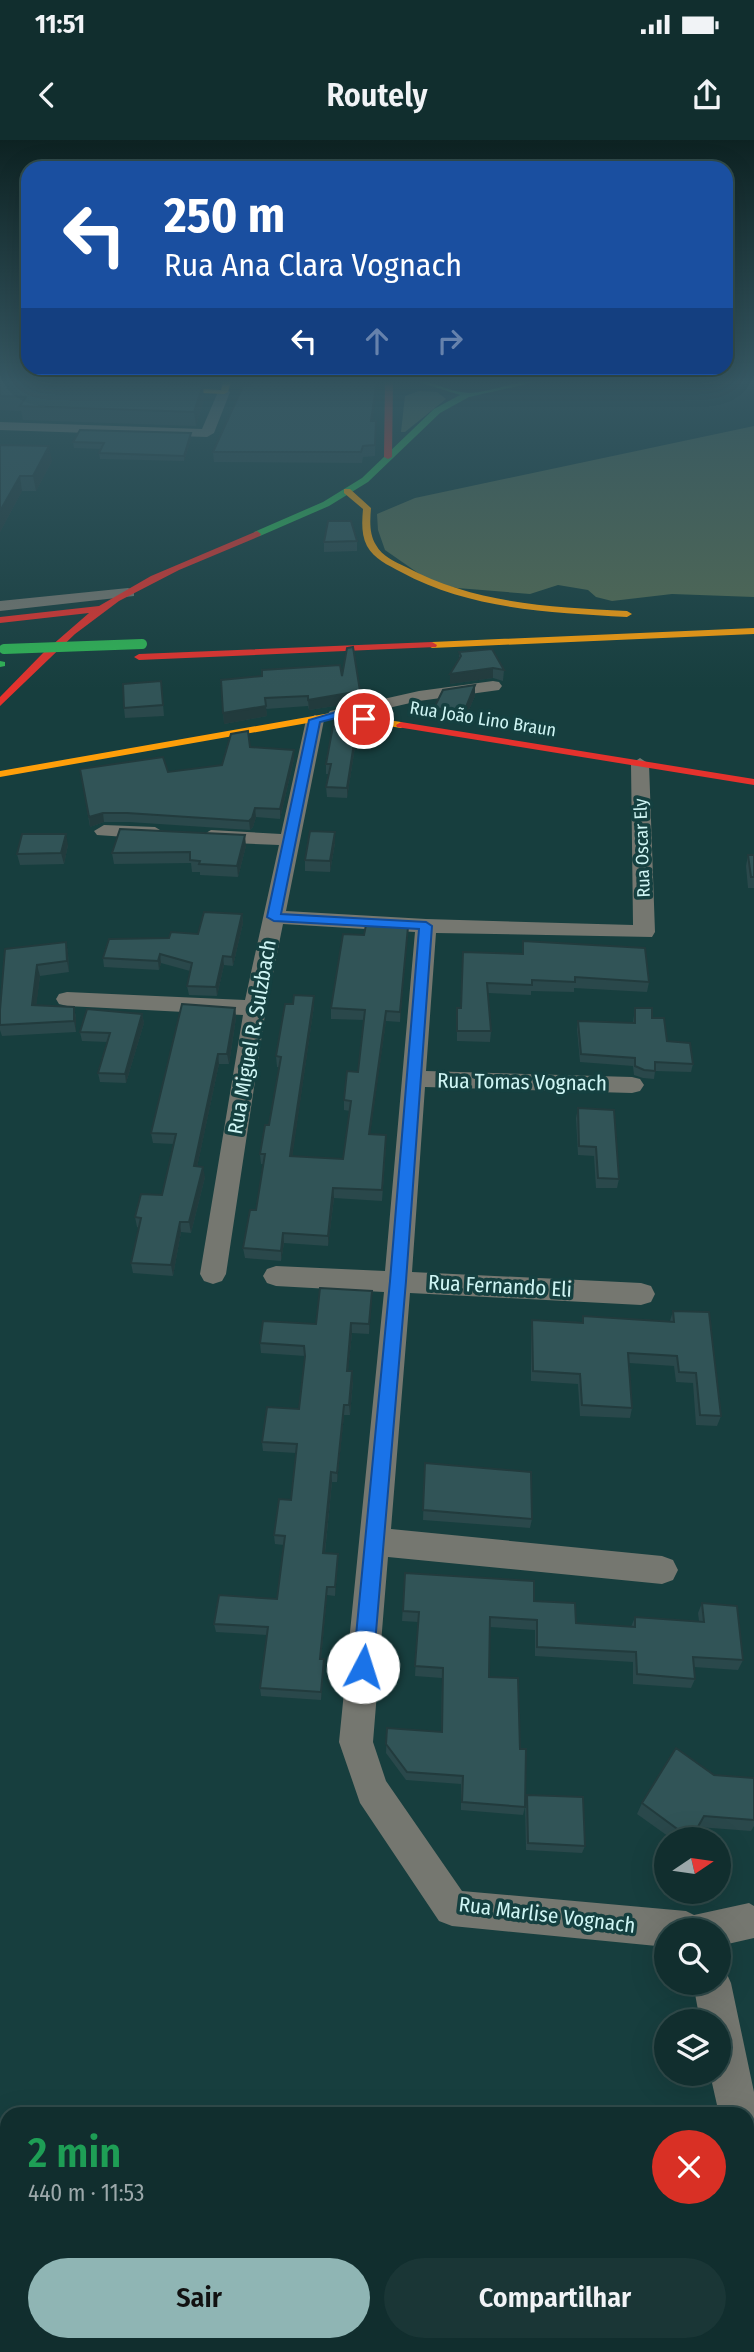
<!DOCTYPE html>
<html lang="pt">
<meta charset="utf-8">
<style>
body{margin:0;font-family:"Fira Sans Condensed",sans-serif;background:#1a3636;color:#f1f3f6;height:100vh;display:flex;flex-direction:column;font-size:26px;white-space:nowrap}
*{box-sizing:border-box;margin:0}
p{font-size:23px;color:#9ca8aa}
.icon{flex:none;width:38px;height:38px;fill:none;stroke:currentColor;stroke-width:2;stroke-linecap:round;stroke-linejoin:round}
.map{position:relative;flex:1;overflow:hidden}
.side{position:absolute;left:0px;top:1967px;width:754px;height:245px;display:flex;flex-direction:column;background:#112e2e;border-radius:21px 21px 0 0;box-shadow:0 7px 28px #0002,0 0 0 2px #304a4a}
.side>*{flex:none}
.banner{position:absolute;left:21px;top:21px;width:712px;height:214px;border-radius:21px;box-shadow:0 7px 28px #0002,0 0 0 2px #304a4a;background:#1a4fa0;color:#fff;overflow:hidden}
.needle{width:46px;rotate:77deg}
.fabs{position:absolute;left:654px;top:1687px;display:grid;gap:14px}
.fabs a{display:grid;place-items:center;width:77px;height:77px;border-radius:50%;background:#112e2e;box-shadow:0 7px 28px #0002,0 0 0 2px #304a4a;font-size:35px}
.pin{position:absolute;display:grid;place-items:center;width:60px;height:60px;color:#fff;margin:-30px;border:4px solid #fff;border-radius:50%;box-shadow:0 2px 7px #0007}
.me{position:absolute;width:77px;margin:-38px;rotate:5deg;stroke-linejoin:round;filter:drop-shadow(0 0 5px #0008)}
.turn{display:flex;align-items:center;gap:24px;height:147px;padding:0 28px;font-size:32px}
.turn .icon{width:91px;height:91px;stroke-width:2.5}
.turn b{display:block;font-size:49px;line-height:60px}
.lanes{display:flex;align-items:center;height:66px;padding:0 28px;background:#0003;justify-content:center;gap:35px;direction:ltr}
.lanes .off{opacity:.35}
.round{display:grid;place-items:center;flex:none;width:74px;height:74px;border-radius:37px;background:#1a3636}
.head{display:flex;align-items:center;justify-content:space-between;height:119px;padding:0 28px}
h1{font-size:42px;font-weight:600;line-height:52px;color:#1e9e55}
.action{display:flex;gap:14px;margin-top:auto;padding:14px 28px}
.action a{flex:1;height:80px;border-radius:42px;background:#8fb5b4;color:#111;font-size:28px;font-weight:600;line-height:80px;text-align:center}
.action a+a{background:#1a3636;color:#f1f3f6}
.status{display:flex;justify-content:space-between;align-items:center;height:49px;padding:0 35px;background:#112e2e;direction:ltr}
.status svg{height:19px;fill:currentColor}
header{display:flex;justify-content:space-between;align-items:center;height:91px;padding:0 28px;background:#112e2e;font-size:32px;font-weight:600}
.map>svg:first-child{display:block}
</style>
<div class="status"><b>11:51</b><svg viewBox="0 0 49 12"><path d="M0 12V9h3v3zM5 12V6h3v6zM10 12V3h3v9zM15 12V0h3v12zM26 1h20v11H26zM47 4h2v5h-2z"/></svg></div>
<header><svg class="icon" aria-label="back" viewBox="0 0 24 24"><path d="M15 5l-7 7 7 7"/></svg>Routely<svg class="icon" aria-label="share" viewBox="0 0 24 24"><path d="M12 15V3M7 8l5-5 5 5M5 13v7h14v-7"/></svg></header>
<div class="map">
<svg width="754" height="2212" viewBox="0 0 754 2212">
<rect width="100%" height="100%" fill="#173e3e"/>
<path fill="#556b52" d="M419,251L437,252L446,259L405,292H401L405,256Z
M754,286V457L672,454L612,461L596,457L588,450L558,445L530,454L457,448L431,442L385,410L378,390L377,374L415,358Z"/>
<g fill="none" stroke-linecap="round" stroke-linejoin="round">
<path fill="#757770" fill-rule="evenodd" d="M224,248L230,252L214,293L207,297L0,290V282L202,289L218,252Z
M128,448L134,450V456L0,471V461Z
M493,541L499,542L502,546L499,550L419,561L336,580L327,575L330,571L419,551Z
M315,575L324,580L286,771L426,779L633,785L631,624L640,618L649,624L655,792L652,797L436,793L426,931L632,937L640,939L644,945L640,951L632,953L425,947L412,1132L641,1143L651,1146L655,1154L651,1162L641,1165L410,1153L391,1389L662,1416L673,1420L678,1430L673,1440L662,1444L388,1417L373,1602L386,1641L462,1751L686,1771L694,1775L749,1763L754,1766V1798L719,1806V1790H667V1807L452,1786L439,1781L360,1663L339,1602L384,1152L276,1146L267,1143L263,1136L267,1129L276,1126L385,1131L415,792L283,784L266,868L226,1134L222,1141L213,1144L204,1141L200,1134L243,875L67,866L59,864L56,859L59,854L67,852L245,860L279,705L211,702L201,696L211,690L281,694L306,580Z
M104,685L155,687L165,693L155,699L97,695L94,691Z
M719,1827L725,1830L731,1843L754,1952V1986L747,1991V1974H719L710,1934H719V1881H700L693,1843H719Z
M747,1993L754,1996V2065L747,2062Z"/>
<path fill="#30b455" fill-rule="evenodd" d="M409,239C430,239 448,252 468,253C492,253 521,238 549,239L469,257L440,273L368,342L329,366L260,396H254V392L323,362L362,338L434,269L460,255Z
M0,521L5,522V526L0,527Z"/>
<path fill="#ff9f0a" fill-rule="evenodd" d="M224,239H232L228,252L224,254L155,251L151,249L155,247L221,250Z
M344,349H350L371,368C370,380 369,394 376,405C382,416 395,422 406,427C475,464 551,467 627,471L632,474L627,477C549,472 471,470 401,432C388,425 374,419 367,406C361,394 362,381 363,369L344,353Z
M754,488V494L432,508L427,505L432,502Z
M336,572L401,582L406,585L401,588L336,578L0,637V631Z"/>
<path fill="#e5322d" fill-rule="evenodd" d="M385,239H393L392,317L388,319L384,317Z
M257,391L261,394L260,396L179,430L119,461L75,494L0,566V557L43,513L89,473L0,483V477L99,466L151,436Z
M432,502L437,505L436,507L139,520L134,517L139,514Z
M401,582L754,639V645L397,587L396,585Z"/>
<path stroke="#30b455" stroke-width="10" d="M4,509L142,504"/>
</g>
<path fill="#2a484b" d="M0,239H211L209,243L98,240L204,259L196,286L23,280L21,271L0,270Z
M377,249L372,281H376L375,316L363,317L362,323L214,322L213,312Z
M191,299L184,321L100,319L99,313L101,309L74,308L73,302Z
M0,305L52,321L36,351H22L0,392Z
M357,401V411L324,412V402Z
M459,512L504,530L503,541L493,538L450,544V534L459,519Z
M342,536L360,551V562L309,570L308,566L266,569L267,576L224,584L221,540Z
M162,552L164,576L125,578L124,568Z
M475,556L463,583L433,579L434,568Z
M358,588L347,658L327,657L326,647L329,634H326V624Z
M250,607L294,610V619L280,679L256,677L253,687L250,690L129,682H104L90,687L80,629L168,632L222,625Z
M335,703L330,732L305,731V720Z
M68,705L64,724L20,725L17,714Z
M246,706L238,737L200,735V732H192L191,723L114,724L112,713Z
M748,715H754V748H748L746,726Z
M242,774L243,783L233,826L224,825L217,856L189,855L187,846L190,831L161,823L159,830L104,827L103,818L169,798L198,794Z
M408,787L400,882L386,881L370,994L386,1005L382,1061L334,1058L328,1106L284,1103L281,1121L245,1118L243,1108L256,1070L264,1024H261L260,1014L269,985L279,927H277L276,916L314,866L292,1016L343,1019L350,971L344,970V960L358,932L364,880L331,879V868L364,795Z
M523,801L649,842L647,852L574,848V852L531,851V855L488,853L491,891L490,902L457,901V868H461L463,812L522,814Z
M66,802L68,813L69,832L40,836L36,865L74,867L76,878V892L2,896L0,890V870L5,809Z
M235,868L236,878L229,924H219L197,1027L205,1037L191,1093L181,1092L173,1136L133,1133L131,1123L139,1088L137,1087L135,1077L162,1055L174,1004L153,1003L151,993Z
M635,868L652,878L667,901L693,924L691,932L655,931L654,939L643,938L634,935L633,926L580,922L577,889L578,881L633,883Z
M142,874L144,883L126,943L100,942L98,933L107,902L82,901L80,892Z
M578,968L619,1039L617,1048H596L594,1016L578,1015L576,978Z
M372,1151L369,1194L352,1193L348,1231L353,1241L350,1275H344L337,1342H332L325,1413L338,1414V1422L335,1456L327,1455L321,1519L324,1527L321,1560L261,1556L260,1548L267,1495L216,1492L214,1484L277,1459L284,1405L275,1404L274,1395L291,1360L296,1313L263,1311L262,1302L299,1269L305,1216L261,1213L260,1203L316,1184Z
M673,1171L721,1276L717,1286L696,1285L693,1243L676,1242L674,1226L629,1223L632,1268L630,1278L580,1276L578,1244L531,1241V1190L532,1180L582,1182L583,1176L670,1181Z
M425,1323L532,1379L530,1388L423,1380Z
M405,1433L534,1461L576,1483L631,1487L635,1477L699,1481L698,1473L702,1463L743,1520L738,1530L694,1527L695,1539L691,1548L633,1544V1522L535,1516V1490L490,1487L489,1537L520,1609L525,1667L523,1675L461,1670V1644L406,1640L386,1613L387,1588L441,1592L442,1538L415,1536L418,1482L402,1481Z
M714,1635L754,1638V1686L751,1691L698,1687L691,1699H672L637,1674L642,1663Z
M527,1655L585,1706L582,1713L526,1710L525,1662Z"/>
<path fill="#223b3d" d="M377,239V249L371,291V281Z
M203,245L204,259L196,286L194,272Z
M191,293V299L184,321V316Z
M49,306L52,321L36,351L33,336Z
M20,336L22,351L0,392V371Z
M493,528V538L450,544V534Z
M475,545V556L463,583L464,572Z
M360,551V562L309,570L308,560Z
M266,566L267,576L224,584L223,573Z
M358,578V588L347,658V648Z
M294,610V619L280,679V669Z
M255,668L256,677L253,687L250,690L249,681Z
M103,673L104,682L90,687L89,677Z
M335,692V703L330,732V721Z
M66,694L68,705L64,724L61,713Z
M245,695L246,706L238,737L237,726Z
M242,774L243,783L233,826L232,817Z
M408,787L407,797L400,882V872Z
M66,802L68,813L69,832L67,821Z
M160,814L161,823L159,830L158,821Z
M223,816L224,825L217,856L216,847Z
M37,825L40,836L35,876L32,865Z
M314,856V866L291,1026L290,1016Z
M74,867L76,878V892L74,881Z
M235,868L236,878L229,924L227,914Z
M386,871V881L369,1004V994Z
M142,874L144,883L126,943L125,934Z
M218,914L219,924L195,1037L194,1026Z
M203,1027L205,1037L191,1093L189,1082Z
M333,1048L334,1058L328,1106V1096Z
M180,1082L181,1092L173,1136L171,1125Z
M283,1093L284,1103L281,1121V1111Z
M372,1151V1161L369,1194V1184Z
M351,1183L352,1193L347,1241V1231Z
M352,1231L353,1241L350,1275L349,1265Z
M344,1265V1275L337,1342V1333Z
M331,1332L332,1342L324,1421L323,1413Z
M338,1414V1422L335,1456V1447Z
M327,1447V1455L320,1527V1519Z
M324,1519V1527L321,1560V1552Z"/>
<path fill="#315457" stroke="#223b3d" stroke-width="2" d="M0,239H74L203,245L194,272L20,266L26,257L0,256Z
M316,239H377L371,281H376L375,305L363,306L361,312H213L243,246H250L253,240L315,243Z
M80,290L191,293L184,316L99,313L104,303L73,302Z
M0,305L49,306L33,336H20L0,371Z
M328,381H351L357,401L324,402Z
M353,507L360,551L308,560V556L265,558L266,566L223,573L221,540L262,536V530L340,525L342,536L347,508Z
M492,509L504,530L493,528L450,534L461,516L459,512Z
M161,541L163,565L124,568L123,544Z
M475,545L464,572L434,568L443,550Z
M335,575L358,578L347,648L326,647L331,624H326Z
M248,591L250,607L294,610L280,669L255,668L252,678L249,681L127,673H103L89,677L80,629L163,617L168,632L222,625L231,594Z
M120,689L245,695L237,726L199,724L200,721L190,720V712L112,713Z
M310,691L335,692L330,721L305,720Z
M22,694H66L61,713L17,714Z
M748,715H754V737H751Z
M204,772L242,774L232,817L223,816L216,847L187,846L192,823L160,814L158,821L103,818L109,799L169,798L171,792L198,794Z
M366,785L408,787L400,872L386,871L369,994L386,995L382,1050L333,1048L328,1096L283,1093L281,1111L243,1108L250,1070H256L265,1014H260L265,985H269L281,917L276,916L285,864H293L294,855L314,856L290,1016L343,1019L351,961L344,960L347,931L358,932L365,870L331,868L343,794L364,795Z
M523,801L645,808L649,842L575,837V842L532,840V845L487,843L491,891H457V868H461L463,812L523,814Z
M66,802L67,821L37,825L32,865L74,867V881L0,885V870L5,809Z
M182,864L235,868L227,914H218L194,1026L203,1027L189,1082H180L171,1125L131,1123L141,1078L135,1077L141,1054L162,1055L176,994L151,993Z
M635,868H652V878H664L667,901L690,903L693,924L655,922V931L644,930L635,926V918L581,914L578,881L635,883Z
M87,869L142,874L125,934L98,933L110,893L80,892Z
M578,968L614,970L619,1039L598,1038L596,1007L579,1006Z
M320,1148L372,1151L369,1184L351,1183L347,1231H352L349,1265H344L337,1333L331,1332L323,1413L338,1414L335,1447H327L320,1519H324L321,1552L260,1548L268,1487L214,1484L219,1455L277,1459L285,1396L274,1395L279,1359L291,1360L297,1304L262,1302L267,1267L299,1269L305,1216L304,1206L260,1203L263,1181L316,1184Z
M673,1171L709,1172L721,1276L700,1275L696,1233L679,1232L677,1216L628,1213L632,1268L582,1265L580,1234L533,1231L532,1180L583,1183V1176L674,1182Z
M425,1323L531,1332L532,1379L423,1370Z
M405,1433L534,1441V1461L575,1463L576,1483L635,1487V1477L704,1482L702,1463L737,1466L743,1520L693,1517L695,1539L637,1534L636,1512L537,1507V1480L490,1477L489,1537L518,1538L520,1609H526L525,1667L462,1662L463,1636L407,1632L386,1604L387,1588L442,1592L443,1528L415,1526L419,1472L403,1471Z
M676,1608L714,1635L754,1638V1680L704,1676L691,1699L642,1663Z
M527,1655L583,1657L585,1706L528,1703Z"/>
<linearGradient id="sky" x2="0" y2="1"><stop stop-color="#0d2222"/><stop offset="0.44" stop-color="#365863"/><stop offset="1" stop-color="#365863" stop-opacity="0"/></linearGradient>
<rect width="754" height="549" fill="url(#sky)"/>
<path fill="#1a73e8" stroke="#114b97" stroke-width="2" d="M336,572L369,579L364,583L336,578L320,582L281,774L426,782L432,786L406,1141L373,1527L370,1533L363,1536L356,1533L353,1527L390,1141L419,789L274,781L267,777L309,580Z"/>
<g text-anchor="middle" stroke-width="7" stroke-linejoin="round" paint-order="stroke">
<g font-size="18" fill="#cff5f4" stroke="#154040">
<text transform="translate(483 579) rotate(9)" y="6">Rua João Lino Braun</text>
<text transform="translate(642 708) rotate(-92)" y="6">Rua Oscar Ely</text>
</g>
<g font-size="21" fill="#cff5f4" stroke="#154040">
<text transform="translate(252 897) rotate(-80)" y="7">Rua Miguel R. Sulzbach</text>
<text transform="translate(522 942) rotate(1)" y="7">Rua Tomas Vognach</text>
<text transform="translate(500 1146) rotate(3)" y="7">Rua Fernando Eli</text>
<text transform="translate(547 1775) rotate(7)" y="7">Rua Marlise Vognach</text>
</g>
</g>
</svg>
<div class="fabs">
<a><svg class="needle" viewBox="-14 -14 28 28"><path d="M0-13l5 13h-10z" fill="#e53935"/><path d="M0 13l5-13h-10z" fill="#9ca8aa"/></svg></a>
<a><svg class="icon" aria-label="search" viewBox="0 0 24 24"><circle cx="10" cy="10" r="6"/><path d="M15 15l6 6"/></svg></a>
<a><svg class="icon" aria-label="layers" viewBox="0 0 24 24"><path d="M12 4l9 5-9 5-9-5zM3 14l9 5 9-5"/></svg></a>
</div>
<div class="pin" style="left:364px;top:579px;background:#d93025"><svg class="icon" aria-label="arrive" viewBox="0 0 24 24"><path d="M6 21V4h12l-3 4 3 4H6"/></svg></div>
<svg class="me" style="left:363px;top:1527px" viewBox="-20 -20 40 40"><circle r="19" fill="#fff"/><path d="M0-13L10 11 0 6-10 11z" fill="#1a73e8"/></svg>
<div class="banner">
<div class="turn"><svg class="icon" aria-label="left" viewBox="0 0 24 24"><path d="M17 20v-9H6M10 6l-5 5 5 5"/></svg><div><b>250 m</b>Rua Ana Clara Vognach</div></div>
<div class="lanes"><svg class="icon" aria-label="left" viewBox="0 0 24 24"><path d="M17 20v-9H6M10 6l-5 5 5 5"/></svg><svg class="icon off" aria-label="ahead" viewBox="0 0 24 24"><path d="M12 20V5M6 11l6-6 6 6"/></svg><svg class="icon off" aria-label="right" viewBox="0 0 24 24"><path d="M7 20v-9h11M14 6l5 5-5 5"/></svg></div>
</div>
<section class="side">
<div class="head"><div><h1>2 min</h1><p>440 m · 11:53</p></div><a class="round" style="background:#d93025;color:#fff"><svg class="icon" aria-label="close" viewBox="0 0 24 24"><path d="M6 6l12 12M18 6L6 18"/></svg></a></div>
<div class="action"><a>Sair</a><a>Compartilhar</a></div>
</section>
</div>
